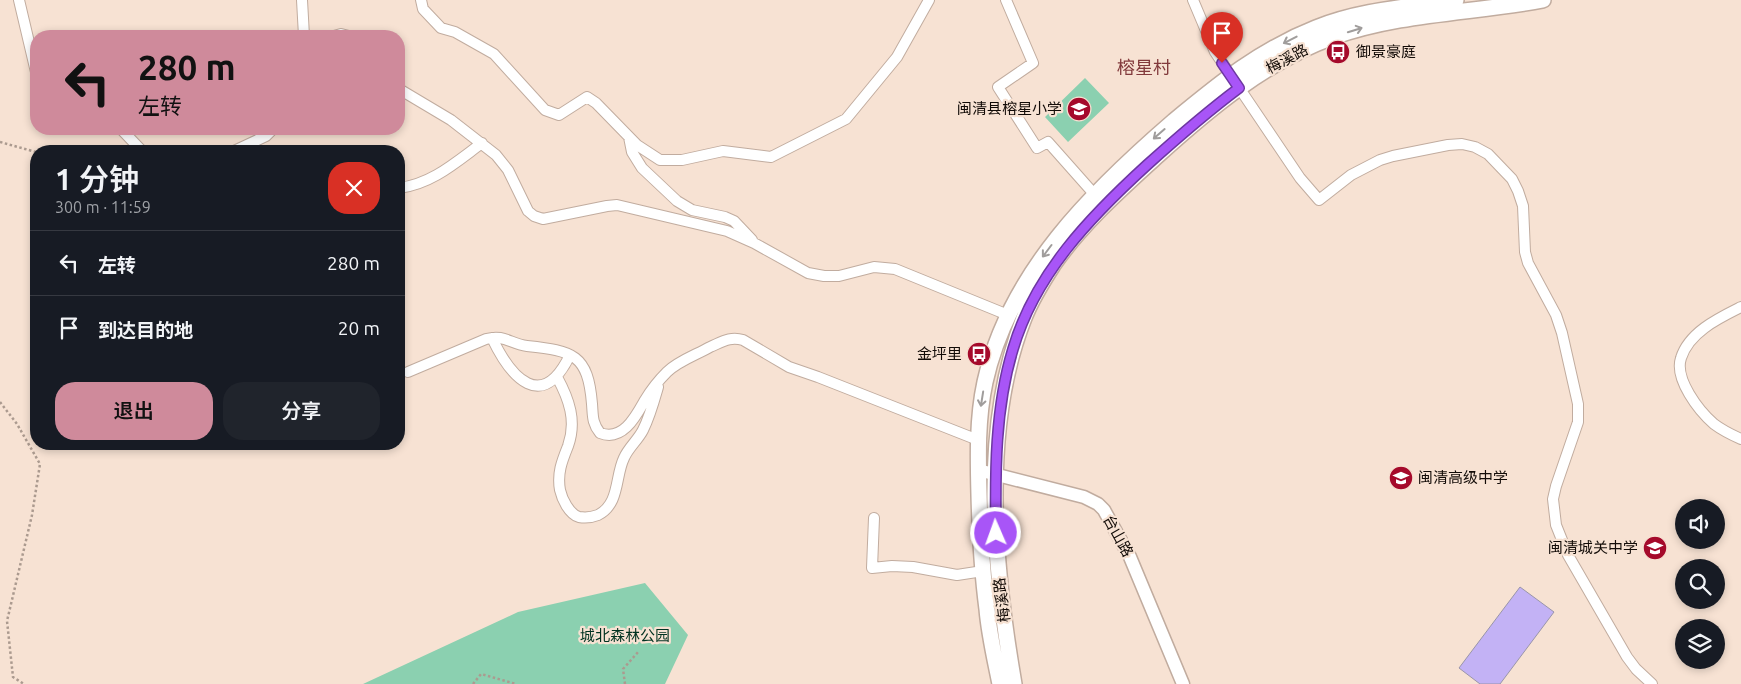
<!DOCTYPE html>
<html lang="zh">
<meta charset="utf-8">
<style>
body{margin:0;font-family:Ubuntu,"Noto Sans SC",sans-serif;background:#20242c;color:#f1f3f6;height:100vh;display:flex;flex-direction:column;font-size:19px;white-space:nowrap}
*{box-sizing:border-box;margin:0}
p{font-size:16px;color:#9ea1a6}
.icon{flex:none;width:28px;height:28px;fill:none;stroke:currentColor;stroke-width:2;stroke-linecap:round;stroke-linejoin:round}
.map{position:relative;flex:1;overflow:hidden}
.side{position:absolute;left:30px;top:145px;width:375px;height:305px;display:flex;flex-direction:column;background:#171b24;border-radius:20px;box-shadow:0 2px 8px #0003}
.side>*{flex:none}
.top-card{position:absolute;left:30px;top:30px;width:375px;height:105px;border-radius:20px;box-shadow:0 2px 8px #0003;background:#cf8a9b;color:#111;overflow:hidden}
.tools{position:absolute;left:1675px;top:499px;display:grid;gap:10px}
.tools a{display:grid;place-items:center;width:50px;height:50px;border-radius:50%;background:#171b24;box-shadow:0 2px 8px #0003;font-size:25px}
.pin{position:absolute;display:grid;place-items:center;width:42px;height:42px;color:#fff;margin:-51px -21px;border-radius:50% 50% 50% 0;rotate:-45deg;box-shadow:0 0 5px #0007}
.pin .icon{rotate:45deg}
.me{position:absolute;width:55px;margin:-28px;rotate:358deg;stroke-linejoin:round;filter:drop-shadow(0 0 4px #0008)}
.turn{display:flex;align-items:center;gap:18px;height:105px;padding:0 25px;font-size:22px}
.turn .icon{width:65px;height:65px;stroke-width:2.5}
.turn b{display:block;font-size:35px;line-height:42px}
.round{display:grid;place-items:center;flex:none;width:52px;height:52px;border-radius:20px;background:#20242c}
.overview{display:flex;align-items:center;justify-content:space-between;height:85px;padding:0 25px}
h1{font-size:30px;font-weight:600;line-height:38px}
.cta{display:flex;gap:10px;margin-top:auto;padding:10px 25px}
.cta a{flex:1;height:58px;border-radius:20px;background:#cf8a9b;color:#111;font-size:20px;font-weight:600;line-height:58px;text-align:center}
.cta a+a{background:#20242c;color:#f1f3f6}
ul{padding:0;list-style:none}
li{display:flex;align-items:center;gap:15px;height:65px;padding:0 25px;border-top:1px solid #363941}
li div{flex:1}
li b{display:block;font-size:19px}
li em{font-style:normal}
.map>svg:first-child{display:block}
</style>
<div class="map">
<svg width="1741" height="684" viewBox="0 0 1741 684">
<rect width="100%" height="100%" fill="#f7e2d3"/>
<path fill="#8bd0b0" d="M1085,78L1109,103L1068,142L1045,117Z
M645,583L688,635L665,684H363L518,612Z"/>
<path fill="#c3b2f5" stroke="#9995a9" d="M1520,587L1554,612L1500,684H1480L1459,668Z"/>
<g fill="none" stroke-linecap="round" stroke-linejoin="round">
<g stroke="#c1ac9f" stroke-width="12">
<path id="minor" d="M19,0L36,72
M302,0L304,36
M421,0L423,9L441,28L455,32L494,54L545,110L559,115L587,97L596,103L637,145L660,160H682L723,151L771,157L846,119L897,57L929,0
M1006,0L1033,63L998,87L1037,148L1048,142L1095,195
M1193,0L1215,52L1300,178L1319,200L1351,175L1380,160L1393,156L1448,145L1462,144L1475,147L1488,154L1512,179L1518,191L1523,206L1525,252L1528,263L1556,315L1562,333L1578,404V422L1556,486L1553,499L1556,525L1568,555L1627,657L1636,669L1652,684
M334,36L341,34L349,36
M399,89L451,120L496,155L508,170L528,211L534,216L543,219L607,206L617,205L727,231L754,243L808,273L824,276H839L874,267L895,269L1008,315
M121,129L142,151
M629,137L632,152L642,168L677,201L692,210L725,217L734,221L752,240
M234,151L266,136L273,129
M399,188C432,184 456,162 482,143
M1741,307C1719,318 1689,332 1681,358C1674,379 1699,411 1714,424C1722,430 1732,435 1741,439
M492,338C511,378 542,413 570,355
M408,372L486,339C505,334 510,344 527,346C573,351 588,354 592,404C593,416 592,423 600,433C623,442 636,416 645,400C651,390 659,380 667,372C678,361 696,355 710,347C722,342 730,336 743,340L789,367L818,377L978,440
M557,377C569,399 577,421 568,446C562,461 557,473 560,490C562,499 569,514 579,517C585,518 593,517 598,515C620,504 615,476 624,458C628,448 638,440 643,430C650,416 654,401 658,387
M874,518L872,568L892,566L913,567L957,575L983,571"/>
</g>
<g stroke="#c1ac9f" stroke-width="15">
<path id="tertiary" d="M978,470L1084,497L1098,504L1104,510L1130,557L1183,684"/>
</g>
<g stroke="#c1ac9f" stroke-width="18">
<path id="secondary" d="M1000,684C995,659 989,634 987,609C982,571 980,533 979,495C978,457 977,419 985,382C1009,273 1093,191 1174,121C1220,83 1260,50 1316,28C1360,10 1410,7 1456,0
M1014,684C994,569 980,429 1024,318C1031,300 1042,282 1053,265C1082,223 1121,189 1158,155C1210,108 1266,61 1333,37C1400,13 1473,13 1543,0"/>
</g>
<path stroke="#ab9a8f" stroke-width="2.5" stroke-dasharray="2.5 2.5" stroke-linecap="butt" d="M0,142L36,152
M0,402L17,424L40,464L32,515L7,621L13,677L24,684
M473,684L481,674L516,684
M625,684L623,669L639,651"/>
<use href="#minor" stroke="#fff" stroke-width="10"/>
<use href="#tertiary" stroke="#fff" stroke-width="12"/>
<use href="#secondary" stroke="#fff" stroke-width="15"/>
</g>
<defs><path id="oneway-shaft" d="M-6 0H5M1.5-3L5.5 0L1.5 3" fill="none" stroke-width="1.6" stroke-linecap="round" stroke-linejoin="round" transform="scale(1.25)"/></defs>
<g stroke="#a09d9c">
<use href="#oneway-shaft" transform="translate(1355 30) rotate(-17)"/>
<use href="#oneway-shaft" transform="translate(1290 40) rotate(153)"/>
<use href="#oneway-shaft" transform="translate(1159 134) rotate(139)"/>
<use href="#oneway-shaft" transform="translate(1047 251) rotate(127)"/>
<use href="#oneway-shaft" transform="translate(982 399) rotate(99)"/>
</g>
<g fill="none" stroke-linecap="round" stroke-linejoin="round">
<g stroke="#6d37a1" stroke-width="12">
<path id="route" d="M996,533C995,472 995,408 1013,349C1035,274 1090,217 1147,165C1177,138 1207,112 1239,88L1222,63"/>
</g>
<use href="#route" stroke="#a855f7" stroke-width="9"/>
</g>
<defs>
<g id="bus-disc" transform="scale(1.25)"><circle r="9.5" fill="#a50a2b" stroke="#f7e2d3"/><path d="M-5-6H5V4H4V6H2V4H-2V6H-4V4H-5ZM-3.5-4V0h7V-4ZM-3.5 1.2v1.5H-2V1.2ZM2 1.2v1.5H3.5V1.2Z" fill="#fff"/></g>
<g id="school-disc" transform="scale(1.25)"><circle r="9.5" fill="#a50a2b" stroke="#f7e2d3"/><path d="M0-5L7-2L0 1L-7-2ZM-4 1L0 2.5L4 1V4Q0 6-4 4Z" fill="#fff"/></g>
</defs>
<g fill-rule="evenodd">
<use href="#bus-disc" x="1338" y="52"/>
<use href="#school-disc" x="1079" y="109"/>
<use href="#bus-disc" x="979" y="354"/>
<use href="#school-disc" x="1401" y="478"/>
<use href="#school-disc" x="1655" y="548"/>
</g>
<g text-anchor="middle" stroke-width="4.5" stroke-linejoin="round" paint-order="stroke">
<g font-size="15" fill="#120b07" stroke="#f7e2d3" text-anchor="end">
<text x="1356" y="57" text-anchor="start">御景豪庭</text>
<text x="1062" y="114">闽清县榕星小学</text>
<text x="962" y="359">金坪里</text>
<text x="1418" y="483" text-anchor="start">闽清高级中学</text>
<text x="1638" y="553">闽清城关中学</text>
</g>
<g font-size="15" fill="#120b07" stroke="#f7e2d3">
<text transform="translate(1287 59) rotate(-28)" y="5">梅溪路</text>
<text transform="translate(1118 536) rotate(61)" y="5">台山路</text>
<text transform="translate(1002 600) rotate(-97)" y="5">梅溪路</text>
</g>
<g font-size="15" fill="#003221" stroke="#f7e2d3">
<text x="625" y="641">城北森林公园</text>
</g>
<g font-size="18" fill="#823a3c" stroke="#f7e2d3">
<text x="1144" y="74">榕星村</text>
</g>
</g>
</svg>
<div class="tools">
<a><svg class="icon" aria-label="sound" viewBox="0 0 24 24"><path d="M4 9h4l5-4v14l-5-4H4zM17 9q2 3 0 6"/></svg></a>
<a><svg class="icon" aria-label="search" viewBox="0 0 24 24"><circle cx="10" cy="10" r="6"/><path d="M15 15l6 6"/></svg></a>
<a><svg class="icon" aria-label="layers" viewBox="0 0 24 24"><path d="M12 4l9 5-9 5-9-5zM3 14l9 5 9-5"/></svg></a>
</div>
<div class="pin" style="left:1222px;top:63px;background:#d93025"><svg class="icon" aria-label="arrive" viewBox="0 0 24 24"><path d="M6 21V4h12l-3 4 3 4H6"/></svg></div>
<svg class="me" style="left:996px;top:533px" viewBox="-20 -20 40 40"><circle r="17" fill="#a855f7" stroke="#fff" stroke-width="3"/><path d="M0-11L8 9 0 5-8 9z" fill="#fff"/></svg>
<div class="top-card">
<div class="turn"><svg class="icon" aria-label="left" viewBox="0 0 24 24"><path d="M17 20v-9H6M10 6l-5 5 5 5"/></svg><div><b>280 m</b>左转</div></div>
</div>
<section class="side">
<div class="overview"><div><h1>1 分钟</h1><p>300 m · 11:59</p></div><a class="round" style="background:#d93025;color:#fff"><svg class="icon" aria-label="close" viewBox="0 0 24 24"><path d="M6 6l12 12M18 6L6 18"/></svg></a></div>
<ul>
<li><svg class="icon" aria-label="left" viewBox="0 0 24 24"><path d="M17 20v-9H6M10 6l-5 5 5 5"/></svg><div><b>左转</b></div><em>280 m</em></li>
<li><svg class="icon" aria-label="arrive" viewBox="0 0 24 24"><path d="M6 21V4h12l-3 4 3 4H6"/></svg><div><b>到达目的地</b></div><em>20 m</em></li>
</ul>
<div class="cta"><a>退出</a><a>分享</a></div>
</section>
</div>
